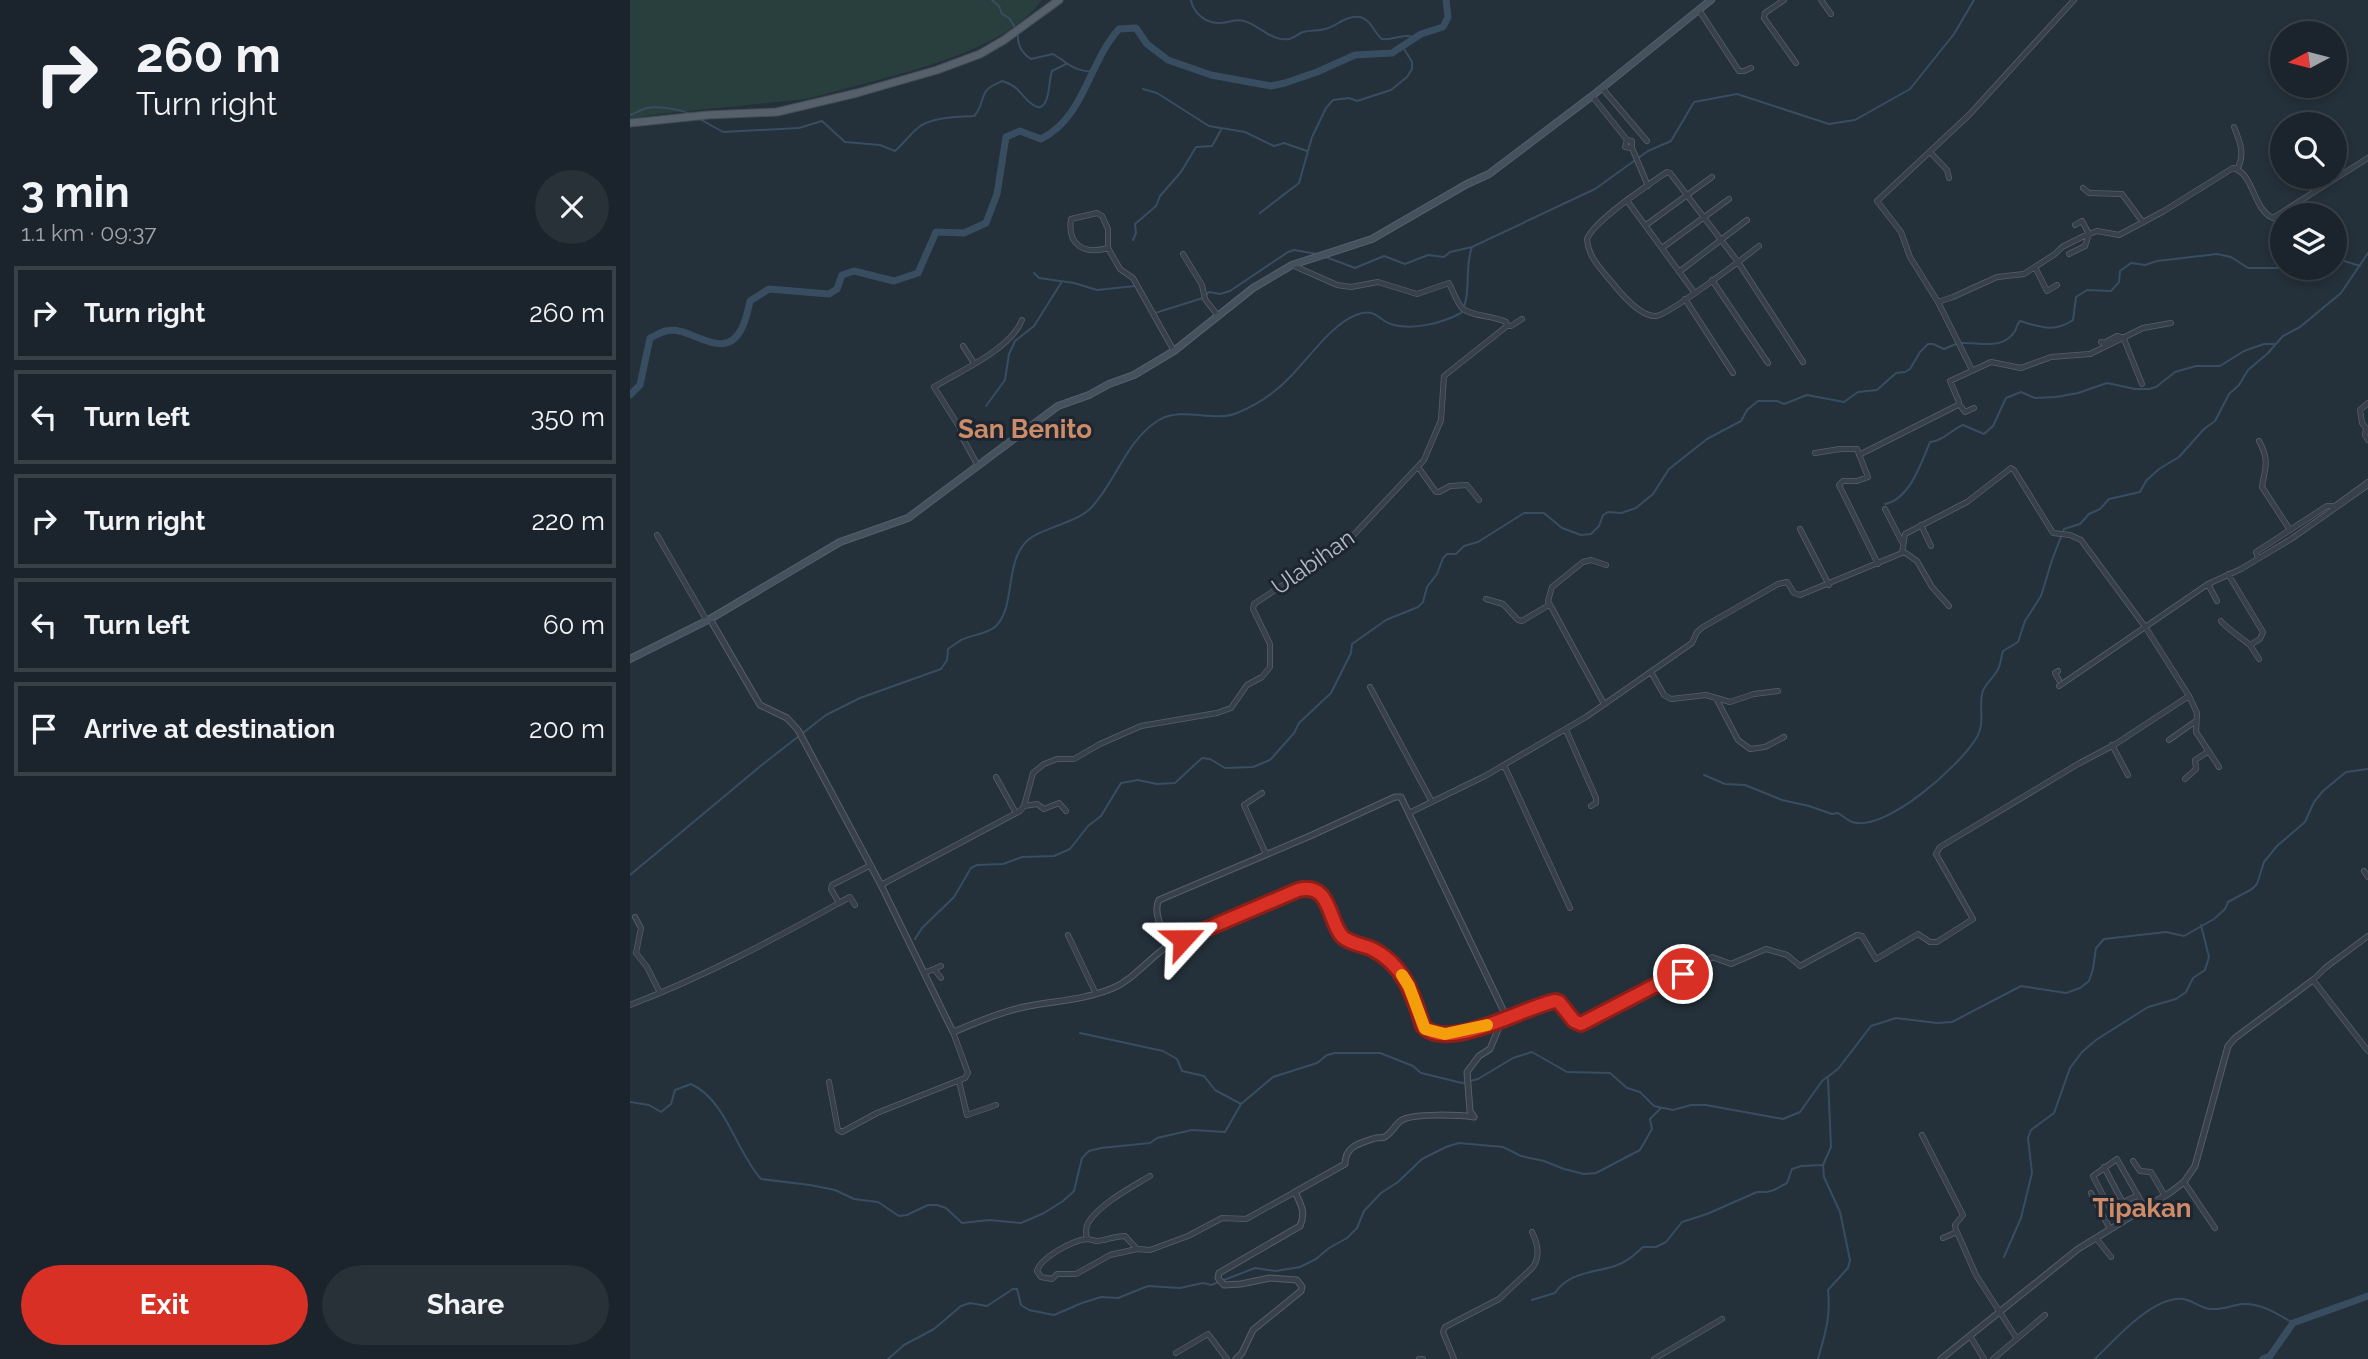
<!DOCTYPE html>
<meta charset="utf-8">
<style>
body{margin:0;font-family:Raleway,sans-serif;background:#283038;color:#f1f3f6;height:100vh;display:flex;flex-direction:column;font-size:26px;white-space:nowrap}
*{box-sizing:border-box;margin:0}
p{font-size:23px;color:#a0a4a9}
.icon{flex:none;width:38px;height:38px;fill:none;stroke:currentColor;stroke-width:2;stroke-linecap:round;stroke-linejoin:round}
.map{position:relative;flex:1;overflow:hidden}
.side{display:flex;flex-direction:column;background:#1b242c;width:630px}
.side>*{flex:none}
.banner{background:#1b242c;color:#f1f3f6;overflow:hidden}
.needle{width:46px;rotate:263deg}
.tools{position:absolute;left:1640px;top:21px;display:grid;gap:14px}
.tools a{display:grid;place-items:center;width:77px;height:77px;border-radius:50%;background:#1b242c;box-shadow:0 4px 10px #0003,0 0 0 2px #394148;font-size:35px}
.pin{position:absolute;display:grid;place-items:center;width:60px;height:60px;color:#fff;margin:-30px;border:4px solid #fff;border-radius:50%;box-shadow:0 2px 7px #0007}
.me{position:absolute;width:77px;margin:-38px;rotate:66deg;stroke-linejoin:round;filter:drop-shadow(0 0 5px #0008)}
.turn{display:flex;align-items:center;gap:24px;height:147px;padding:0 21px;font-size:32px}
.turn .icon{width:91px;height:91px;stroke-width:2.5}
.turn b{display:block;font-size:49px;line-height:60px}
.round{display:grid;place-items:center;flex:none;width:74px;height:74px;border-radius:37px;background:#283038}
.summary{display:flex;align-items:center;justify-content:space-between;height:119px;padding:0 21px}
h1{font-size:42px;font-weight:700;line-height:52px}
.action{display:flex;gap:14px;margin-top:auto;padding:14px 21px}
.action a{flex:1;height:80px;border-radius:42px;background:#d93025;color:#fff;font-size:28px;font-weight:700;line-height:80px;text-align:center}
.action a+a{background:#283038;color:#f1f3f6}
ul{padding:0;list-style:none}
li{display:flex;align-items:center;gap:21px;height:94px;margin:0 14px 10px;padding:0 7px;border:4px solid #394148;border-radius:0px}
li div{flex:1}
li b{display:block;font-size:26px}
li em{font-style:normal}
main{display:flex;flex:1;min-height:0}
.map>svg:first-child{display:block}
</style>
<main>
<section class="side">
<div class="banner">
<div class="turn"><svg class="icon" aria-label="right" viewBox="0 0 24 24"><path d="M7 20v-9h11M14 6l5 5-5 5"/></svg><div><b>260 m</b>Turn right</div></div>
</div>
<div class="summary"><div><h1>3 min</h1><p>1.1 km · 09:37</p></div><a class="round"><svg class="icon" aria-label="close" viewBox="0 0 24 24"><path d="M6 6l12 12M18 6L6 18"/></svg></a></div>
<ul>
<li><svg class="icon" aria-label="right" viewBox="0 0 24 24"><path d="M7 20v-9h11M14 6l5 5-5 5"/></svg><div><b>Turn right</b></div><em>260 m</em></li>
<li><svg class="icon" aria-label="left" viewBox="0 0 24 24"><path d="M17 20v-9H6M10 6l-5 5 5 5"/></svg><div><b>Turn left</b></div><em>350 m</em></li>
<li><svg class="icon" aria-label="right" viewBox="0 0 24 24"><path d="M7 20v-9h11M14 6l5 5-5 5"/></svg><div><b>Turn right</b></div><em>220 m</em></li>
<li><svg class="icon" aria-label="left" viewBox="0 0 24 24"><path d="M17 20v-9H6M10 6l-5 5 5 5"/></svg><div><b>Turn left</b></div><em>60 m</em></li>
<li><svg class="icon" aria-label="arrive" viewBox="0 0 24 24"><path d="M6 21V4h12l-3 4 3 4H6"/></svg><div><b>Arrive at destination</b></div><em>200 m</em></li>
</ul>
<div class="action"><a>Exit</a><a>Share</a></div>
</section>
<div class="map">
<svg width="1738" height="1359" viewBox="0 0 1738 1359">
<rect width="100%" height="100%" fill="#24303a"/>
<path fill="#293f3e" d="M0,0H412C372,55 261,75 196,94L176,99L29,114L0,119Z"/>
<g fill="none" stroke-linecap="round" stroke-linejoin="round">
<path stroke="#394d61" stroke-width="2" d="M362,0L369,6L372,14L379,18L385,27
M561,0C563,12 575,23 588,23C596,24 605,18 614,21C629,25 642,42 659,39C664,38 668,34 673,32C681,30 688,31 695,29C707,26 716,15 730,17C741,19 744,33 752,39C764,41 774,32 785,38
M388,32C387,43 391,53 401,59L423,54C441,65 441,70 464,72
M513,89L527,93L579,126L615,132L644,146L654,143L677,151
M0,115C6,113 12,109 17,108C28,106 50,109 60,114
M68,118L93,132L169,128L192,121L215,142L250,145L265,151C273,144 280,134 289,127C301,117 328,117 344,116C353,107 351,96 357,90C361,85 367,84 372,81C378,83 383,85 387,89C396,98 412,122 418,94C420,86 419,80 422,71L436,64
M630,213L669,183L682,137L696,108L703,100L719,98L727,101L761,90L777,77L782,69V62L773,47
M503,240L506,233L505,224L526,206L530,196L551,172L566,147L582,146L591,130
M693,256L725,268L754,256L775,264L798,255L814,257L820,252L842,247L965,189L1018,151L1041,141L1064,102L1107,94L1199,124L1225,120L1280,89L1324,34L1344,0
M1704,261L1711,260L1730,266
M1664,268H1668
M404,273L409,278L444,283L467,290L505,286
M576,295L579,292L590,294L600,291L658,252L664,250L687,254
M525,313L573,298
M1331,343C1351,342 1372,351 1385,331C1387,327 1387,324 1390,321C1410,327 1424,333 1443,320L1446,297L1457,290L1481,291L1489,282L1490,271L1501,263L1515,265L1527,261L1587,254L1601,257L1618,268H1660
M356,406L375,380L379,354L385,341L404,326L431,283
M1255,504C1279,500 1292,462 1300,442C1313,441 1321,430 1333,425L1354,434L1363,426L1376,398L1391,392L1405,398L1426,397L1448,393L1477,383L1505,389H1519L1526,387L1545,372L1566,366H1590L1614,351L1634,344H1644
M1074,775L1095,784L1115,785L1152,800L1179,806L1202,814L1208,813C1213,816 1217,820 1222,822C1255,833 1331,765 1347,737C1355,723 1349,709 1352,694C1354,683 1365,678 1369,667C1371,662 1371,657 1373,651L1388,642L1395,621L1411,596L1422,560L1434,529L1450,524L1459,514L1470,509L1479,499L1510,492L1516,481L1529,469L1549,457L1574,429L1585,421L1599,394L1609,385L1618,370L1637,354L1653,336L1670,327L1711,293L1738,253
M0,875L133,764L196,715L230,698L311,669L317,660L318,649C322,646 327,643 331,640C341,635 358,634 366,626C385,608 375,565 395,543C408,528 445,524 461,508C486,482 496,440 529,420C553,406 583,423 607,413C626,405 646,392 660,377C678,359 702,324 726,315C748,307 747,321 764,325C785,330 812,323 831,313C842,295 834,268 842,247
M285,939L292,928L324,897L341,868L347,865L373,864L392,857L424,856L440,849L458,826L471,816L491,783L508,780L527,784L545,783L572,758L580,759L595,768L623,767L640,760L664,733L669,723L701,693L721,653L722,644L756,620L788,607L793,602L797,587L807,574L813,558L817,554H826L834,546L848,542L894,513H914L932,528L951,535L961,534L969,526L973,515L978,512L991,513L1006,508L1023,494L1039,469L1077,439L1111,421L1117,410L1128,401H1147L1154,404L1177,395L1214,402L1228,392L1247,390L1266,373L1275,372L1280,369L1290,352L1298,344H1303L1314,349L1326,344
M450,1033L533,1051L547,1059L552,1071L574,1076L585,1090L611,1104
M0,1102L19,1105L31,1112L41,1104L45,1090L61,1084C97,1101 105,1150 131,1179L180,1185L205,1190L224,1199L248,1202L269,1216L277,1215L298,1205H307L316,1208L332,1223L359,1220L391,1223L414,1213L433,1201L444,1191L452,1158L459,1151L471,1148L520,1143L527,1138L562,1130L595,1132L611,1104L643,1077L687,1063L697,1055L705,1053H750L783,1066L791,1073L832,1083L848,1079L883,1058L902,1052L937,1072L980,1073L997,1088L1010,1092L1024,1106L1043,1110L1061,1105H1076L1153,1119L1170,1112L1192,1081L1208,1069L1241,1026L1266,1018L1307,1023L1322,1022L1391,986L1436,993L1450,988L1459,981L1463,969L1466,948L1474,939L1536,932L1554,936L1584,919L1595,909L1598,902L1622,889L1627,884L1634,862L1647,846L1675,822L1684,802L1693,791L1716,772L1738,769
M1374,1257L1391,1218L1402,1173L1398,1138L1401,1130L1424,1113L1440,1068L1452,1052L1466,1040L1518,1007L1546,999L1556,992L1563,978L1575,970L1579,957L1571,925
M594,1280L625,1268L646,1271L670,1267L686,1259L699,1248L717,1238L727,1228L734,1211L751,1193L768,1182L792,1159L816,1147L829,1143L873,1147L891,1156L914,1161L934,1169L954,1174L966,1173L1010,1150L1022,1129L1020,1119L1030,1109
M902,1300L925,1293C939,1272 963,1273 985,1266C997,1262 1004,1255 1013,1247H1026L1036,1242L1052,1222L1077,1214L1127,1192H1137L1144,1190L1157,1183L1162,1169L1171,1166L1193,1165
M258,1359L274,1345L304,1329L331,1306L340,1303L357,1306L383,1289H387L391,1305L399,1310L424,1315L452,1303L471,1297L488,1298L518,1286L550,1288L573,1283L581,1285L589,1282
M1188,1359C1195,1333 1201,1318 1198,1290L1218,1268L1220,1260L1210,1212L1194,1177L1193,1165L1201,1147L1198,1079
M1465,1359C1484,1340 1518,1302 1546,1299C1561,1297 1569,1309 1581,1309C1593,1310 1602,1305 1613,1304C1631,1303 1648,1314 1663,1323"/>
<path stroke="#394d61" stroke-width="7" d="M0,395L10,385L20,338C25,336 31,332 36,331C60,324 94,365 112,328C116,320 118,310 120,301L139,289L199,294L207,289L212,275L224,271L264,281L288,273L306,232L334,233L356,223L367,194L376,137L390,131L411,139C455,117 458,63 489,29L506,28L517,44L538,60L581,75L641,86L655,83L687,72L725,55L762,53L791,34L813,27L818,17L816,0
M1633,1359L1640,1356L1663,1323L1738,1296"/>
<g stroke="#565f69" stroke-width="6">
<path id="minor" d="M1154,0L1135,13L1134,18L1166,63
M1191,0L1201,14
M1069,10L1109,71H1114L1121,68
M972,88L1017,141
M962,96L997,140L1002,141V148L995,147L997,140
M1604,127C1610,142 1615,153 1608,168
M1002,148L1018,186
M1300,152L1317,170L1319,178
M1453,188L1459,193L1492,194L1512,221
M998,202L1064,292
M1016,225L1082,177
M1129,246C1115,257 1037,316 1026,316C1011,317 993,296 984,285C973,271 958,258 957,239C965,220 1018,185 1037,172L1040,173L1108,262L1173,362
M478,248C454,255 437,245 441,219L467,213L472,216L478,229V248L490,269L503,278L544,351
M1032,248L1099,199
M553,254L572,285L575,299L588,316
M1439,254L1455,246L1459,234L1452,221L1445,225
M1405,267L1417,291L1427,285
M1049,272L1117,220
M1082,280L1138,363
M1055,299L1103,373
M1308,302L1323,297L1367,277L1394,274L1425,254L1432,247L1454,236L1467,231L1489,235L1534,211L1603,168C1624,173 1623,210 1643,218L1738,158
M877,326H881L892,319
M1494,339L1512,384
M1471,342L1474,343L1487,336L1495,338
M333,346L344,363
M1342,370L1308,302L1280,257L1271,232L1247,201L1339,115L1444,0
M1738,403L1730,410L1732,423L1738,431
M1329,404L1335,412L1344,408
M1736,428L1735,435L1738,440
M1185,453L1210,449H1227L1238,477L1227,481H1213L1209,485L1248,564
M1229,455L1328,405L1329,402L1320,381L1361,362L1391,368L1421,357L1460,354L1513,328L1541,323
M348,466L331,435L330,428L304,387C330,371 381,349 392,320
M788,467L806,492H809L820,486L837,485L849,500
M1255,509L1272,542
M1291,525L1301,546
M1170,529L1199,585
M1660,530L1697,506H1705L1738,482
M27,535L77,621
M1274,552L1287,561L1302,587L1319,606
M1628,558L1626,552L1660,530L1632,487C1635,467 1640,461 1629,441
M1598,574L1633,632L1630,639L1620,645L1629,659
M1578,584L1587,601
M856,599L873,604L888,620L892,621L919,605
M1591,621C1594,626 1614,640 1620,645
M1428,671L1425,673L1429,680
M1021,672L1034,695L1041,699L1076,695L1100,702L1124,694L1148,691
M1429,686L1578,584L1611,569L1661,539L1738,485
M740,687L802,802
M1087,700L1108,740L1120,749L1135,747L1154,737
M974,704L918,601L922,587L953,562L961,560L976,565
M936,730L966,798V803L961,806
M1539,740L1566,721
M1482,745L1498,775
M874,765L940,908
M366,777L386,813
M1555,779L1566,769L1565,760L1579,751
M632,793L614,805L636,854
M394,806L407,804L414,809L429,803L436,811
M779,813L855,776L956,717L1062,643L1067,632L1073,627L1148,584L1157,582L1164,593L1170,595L1272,553L1275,534L1337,502L1381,468L1384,470L1423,533L1440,535L1451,540L1516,628L1559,696L1567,713L1566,732L1589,767
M1734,871L1738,877
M251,885L390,811L394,806L403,773L414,764L427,759H444L470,744L511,726L587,713L601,708L617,685L632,677L640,667V644L623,609L624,604L716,543L794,460L811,420L814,376L877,326L876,322C863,315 842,317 832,308C826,301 823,291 819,283L787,294L748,282L721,287L707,285L662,265
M209,903L220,897L225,905
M5,917L11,928L6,953L17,967L30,993
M438,935L466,994
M1738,936L1695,968L1683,980L1738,1051
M538,946L573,929L668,890C702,882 698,920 712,936C719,944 737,946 747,952C782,972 779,999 795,1029C819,1039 849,1029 872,1020
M304,969L311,966
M294,973L304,969L311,978
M0,1005C73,977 141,941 209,903L201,889L202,885L241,865
M877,1018L925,1001L929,1002L944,1021L951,1024L1024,986L1035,985L1082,957L1101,964L1136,949L1157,955L1170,966L1227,935L1232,936L1246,959L1288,934L1300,942H1307L1343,919L1306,854L1310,847L1448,764L1484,745L1559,696
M329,1081L337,1115L366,1105
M199,1082L208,1130L212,1132L247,1113L335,1078L338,1073L323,1032
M1292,1135L1333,1215L1325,1225L1326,1231
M1503,1161L1510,1171L1521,1172L1535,1196
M1474,1167L1493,1203
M1554,1182L1585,1228
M1461,1193L1480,1229
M1508,1195L1480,1209L1463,1176L1487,1159L1488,1161L1515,1208
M1313,1238L1327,1232L1346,1275L1387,1339
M1466,1238L1481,1257
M457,1239C456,1234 455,1228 458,1223C469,1204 502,1187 520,1176
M507,1249L480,1255L446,1274H427L422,1279L411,1277L407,1271C410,1258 443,1240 457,1239C460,1239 464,1241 468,1241C477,1240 485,1236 495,1236L507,1249L520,1250L558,1236L592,1218L616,1219L665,1192
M1340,1336L1354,1359
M546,1353L578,1334L597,1359
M789,1359H793
M824,1359L813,1332L815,1327L869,1299L902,1268C911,1257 908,1244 902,1232
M1024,1359L1092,1319
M1363,1359L1415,1315"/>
</g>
<g stroke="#565f69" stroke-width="7">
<path id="tertiary" d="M80,619L130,705L157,718L168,730L251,885L323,1032C346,1023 369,1012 394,1007C423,1001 455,1000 483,988C504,979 519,958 538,946C534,932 522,912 529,900L680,836L765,797H771L877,1018L872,1020L860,1049L849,1056L837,1072L840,1111L844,1117C830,1115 785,1113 772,1120C765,1124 763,1132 756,1136C753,1139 750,1137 746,1138C730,1143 715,1146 715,1164L665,1192C671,1205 676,1212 670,1226L589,1273L588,1278L594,1285L611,1284L640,1278L667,1280L672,1287L671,1291L623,1330L612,1353L606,1359
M1311,1359L1448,1249L1541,1192L1554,1182L1565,1166L1598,1046L1605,1038L1683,980"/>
</g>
<g stroke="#565f69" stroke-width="8">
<path id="secondary" d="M0,659L80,619L210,542L278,518L428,406L459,395L479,384L504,375L544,351L623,288L662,265L742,239L837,184L859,174L962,96L1081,0"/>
</g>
<g stroke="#444d57" stroke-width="9">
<path id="primary" d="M0,123L78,115L147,112L227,93L307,70L350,54L374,40L429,0"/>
</g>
<use href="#minor" stroke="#38414b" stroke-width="4.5"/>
<use href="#tertiary" stroke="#38414b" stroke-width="5"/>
<use href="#secondary" stroke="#46515e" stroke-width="6"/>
<use href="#primary" stroke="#56606b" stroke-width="7"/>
</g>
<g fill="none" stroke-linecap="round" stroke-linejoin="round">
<g stroke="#8d1f18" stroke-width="18">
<path id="route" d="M553,939L668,890C700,882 698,918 711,935C716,942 732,945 740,948C773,963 783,994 793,1026C817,1053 896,1006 925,1001L929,1002L944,1021L951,1024L1024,986L1035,985L1053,974"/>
</g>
<use href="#route" stroke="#d93025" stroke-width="12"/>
<path stroke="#f59e0b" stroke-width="12" d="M772,975L779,986L795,1029L815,1034L857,1025"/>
</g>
<g text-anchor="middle" stroke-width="6" stroke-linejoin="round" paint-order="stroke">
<g font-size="23" fill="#b3bcc6" stroke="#1d2630">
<text transform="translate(683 562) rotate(-35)" y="8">Ulabihan</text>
</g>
<g font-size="26" font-weight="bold" fill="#ce8b67" stroke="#1d2630">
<text x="395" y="438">San Benito</text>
<text x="1512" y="1217">Tipakan</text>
</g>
</g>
</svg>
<div class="tools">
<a><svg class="needle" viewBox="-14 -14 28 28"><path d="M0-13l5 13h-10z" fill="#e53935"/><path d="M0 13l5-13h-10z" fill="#a0a4a9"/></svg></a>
<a><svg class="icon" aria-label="search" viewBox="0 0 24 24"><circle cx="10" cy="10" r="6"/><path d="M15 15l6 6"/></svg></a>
<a><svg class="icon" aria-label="layers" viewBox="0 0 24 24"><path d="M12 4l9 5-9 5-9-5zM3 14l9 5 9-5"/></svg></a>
</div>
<div class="pin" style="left:1053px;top:974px;background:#d93025"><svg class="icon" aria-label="arrive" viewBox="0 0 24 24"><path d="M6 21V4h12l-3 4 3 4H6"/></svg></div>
<svg class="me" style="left:553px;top:939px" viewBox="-20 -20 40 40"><path d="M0-17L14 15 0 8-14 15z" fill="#d93025" stroke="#fff" stroke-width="4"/></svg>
</div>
</main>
